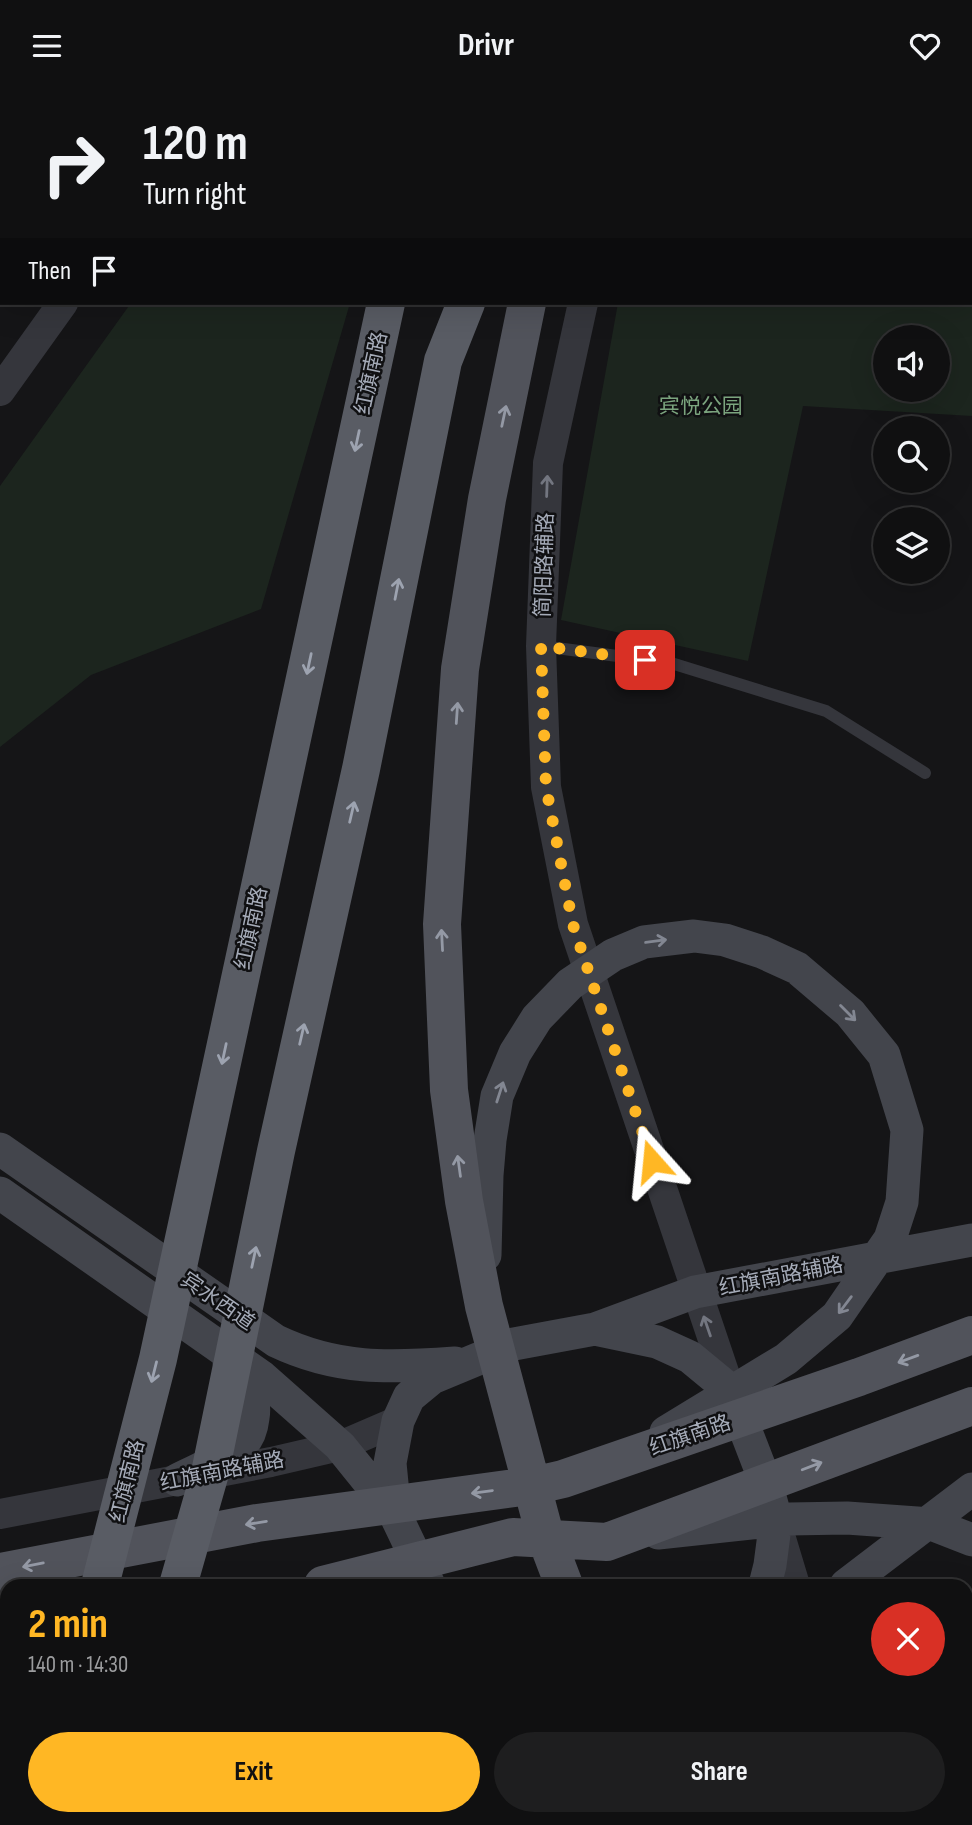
<!DOCTYPE html>
<meta charset="utf-8">
<style>
body{margin:0;font-family:"Sofia Sans Condensed","Noto Sans SC",sans-serif;background:#1e1e1f;color:#f1f3f6;height:100vh;display:flex;flex-direction:column;font-size:26px;white-space:nowrap}
*{box-sizing:border-box;margin:0}
p{font-size:23px;color:#9c9d9f}
.icon{flex:none;width:38px;height:38px;fill:none;stroke:currentColor;stroke-width:2;stroke-linecap:round;stroke-linejoin:round}
.map{position:relative;flex:1;overflow:hidden}
.details{position:absolute;left:0px;top:1488px;width:973px;height:247px;display:flex;flex-direction:column;background:#101011;border-radius:21px 21px 0 0;box-shadow:0 7px 28px #0002,0 0 0 2px #303031}
.details>*{flex:none}
.hud{position:absolute;left:0px;top:0px;width:973px;height:214px;box-shadow:0 7px 28px #0002,0 0 0 2px #303031;background:#101011;color:#f1f3f6;overflow:hidden}
.controls{position:absolute;left:873px;top:234px;display:grid;gap:14px}
.controls a{display:grid;place-items:center;width:77px;height:77px;border-radius:50%;background:#101011;box-shadow:0 7px 28px #0002,0 0 0 2px #303031;font-size:35px}
.pin{position:absolute;display:grid;place-items:center;width:60px;height:60px;color:#fff;margin:-30px;border-radius:14px;box-shadow:0 4px 10px #0006}
.me{position:absolute;width:77px;margin:-38px;rotate:342deg;stroke-linejoin:round;filter:drop-shadow(0 0 5px #0008)}
.turn{display:flex;align-items:center;gap:24px;height:147px;padding:0 28px;font-size:32px}
.turn .icon{width:91px;height:91px;stroke-width:2.5}
.turn b{display:block;font-size:49px;line-height:60px}
.then{display:flex;align-items:center;height:66px;padding:0 28px;background:#0003;gap:14px;font-size:26px}
.round{display:grid;place-items:center;flex:none;width:74px;height:74px;border-radius:37px;background:#1e1e1f}
.head{display:flex;align-items:center;justify-content:space-between;height:119px;padding:0 28px}
h1{font-size:42px;font-weight:700;line-height:52px;color:#ffb724}
.primary-button{display:flex;gap:14px;margin-top:auto;padding:14px 28px}
.primary-button a{flex:1;height:80px;border-radius:42px;background:#ffb724;color:#111;font-size:28px;font-weight:700;line-height:80px;text-align:center}
.primary-button a+a{background:#1e1e1f;color:#f1f3f6}
header{display:flex;justify-content:space-between;align-items:center;height:91px;padding:0 28px;background:#101011;font-size:32px;font-weight:700}
.map>svg:first-child{display:block}
</style>
<header><svg class="icon" aria-label="menu" viewBox="0 0 24 24"><path d="M4 6h16M4 12h16M4 18h16"/></svg>Drivr<svg class="icon" aria-label="heart" viewBox="0 0 24 24"><path d="M12 20l-8-8c-3-5 5-10 8-4 3-6 11-1 8 4z"/></svg></header>
<div class="map">
<svg width="972" height="1734" viewBox="0 0 972 1734">
<rect width="100%" height="100%" fill="#151517"/>
<path fill="#1c251e" fill-rule="evenodd" d="M281,0H411L280,2Z
M699,0H972V325L803,315L748,570L561,529L618,212H971V2H698ZM886,247H938V299H886Z
M131,212H350L261,518L91,584L0,656V395Z"/>
<g fill="none" stroke-linecap="round" stroke-linejoin="round">
<path stroke="#35363c" stroke-width="12" d="M8,0L9,2
M51,2L52,0
M0,73L2,71
M541,555L671,572L826,620L925,682"/>
<path stroke="#35363c" stroke-width="24" d="M486,1727L487,1734"/>
<path stroke="#35363c" stroke-width="30" d="M213,2L215,0
M663,2V0
M583,212L548,372L541,555L546,696L573,833L730,1299
M0,300L63,212
M0,1423L271,1371L340,1355L398,1330
M776,1431L795,1494
M843,1727L844,1734"/>
<path stroke="#43454c" stroke-width="33" d="M0,1058L276,1250C337,1279 389,1277 455,1272
M0,1102L262,1286L340,1355L395,1423
M485,1164L487,1084L490,1049L497,1005L515,962L537,927L570,893L613,864L644,851L694,845L725,849L762,861L797,877L850,922L884,964L907,1039L902,1111L890,1148L837,1225L786,1268L666,1341
M595,1238L695,1201L972,1149
M177,1389C196,1379 228,1367 243,1352C249,1346 252,1336 253,1327C257,1303 244,1288 229,1271
M658,1442L789,1428L847,1427L931,1433L972,1449
M429,1494L395,1423L390,1372L398,1330L409,1306L432,1287L514,1253L595,1238L657,1251L690,1266L730,1299L767,1395L776,1428L770,1474L765,1494
M846,1494L972,1398
M692,1727L699,1734
M392,1734L402,1727"/>
<path stroke="#51535b" stroke-width="38" d="M593,2V0
M527,212L487,408L460,578L442,833L449,999L464,1110L484,1215L545,1444L564,1494
M0,1481L257,1432L537,1394L563,1388L859,1286L972,1244
M323,1494L513,1446L607,1451L972,1315
M0,1549L7,1547
M0,1585L7,1583
M0,1642L7,1643
M348,1727L362,1734
M661,1727L664,1734"/>
<path stroke="#595c64" stroke-width="38" d="M436,2V0
M547,2V0
M100,1494L158,1268L386,212
M178,1494L210,1382L276,1060L361,678L443,270L466,212
M1,1734L7,1720
M99,1734L101,1727"/>
</g>
<defs><path id="oneway-shaft" d="M-6 0H5M1.5-3L5.5 0L1.5 3" fill="none" stroke-width="1.6" stroke-linecap="round" stroke-linejoin="round" transform="scale(1.75)"/></defs>
<g stroke="#9499a5">
<use href="#oneway-shaft" transform="translate(504 325) rotate(-78)"/>
<use href="#oneway-shaft" transform="translate(457 622) rotate(-86)"/>
<use href="#oneway-shaft" transform="translate(442 849) rotate(-93)"/>
<use href="#oneway-shaft" transform="translate(459 1075) rotate(-98)"/>
<use href="#oneway-shaft" transform="translate(908 1268) rotate(160)"/>
<use href="#oneway-shaft" transform="translate(812 1375) rotate(-21)"/>
<use href="#oneway-shaft" transform="translate(482 1401) rotate(172)"/>
<use href="#oneway-shaft" transform="translate(256 1432) rotate(171)"/>
<use href="#oneway-shaft" transform="translate(33 1474) rotate(169)"/>
</g>
<g stroke="#9da3b0">
<use href="#oneway-shaft" transform="translate(357 350) rotate(102)"/>
<use href="#oneway-shaft" transform="translate(397 498) rotate(-79)"/>
<use href="#oneway-shaft" transform="translate(309 573) rotate(102)"/>
<use href="#oneway-shaft" transform="translate(352 721) rotate(-77)"/>
<use href="#oneway-shaft" transform="translate(302 943) rotate(-77)"/>
<use href="#oneway-shaft" transform="translate(224 963) rotate(102)"/>
<use href="#oneway-shaft" transform="translate(254 1166) rotate(-78)"/>
<use href="#oneway-shaft" transform="translate(154 1281) rotate(104)"/>
</g>
<g stroke="#737680">
<use href="#oneway-shaft" transform="translate(547 395) rotate(-88)"/>
<use href="#oneway-shaft" transform="translate(707 1235) rotate(-109)"/>
</g>
<g stroke="#838792">
<use href="#oneway-shaft" transform="translate(656 850) rotate(-8)"/>
<use href="#oneway-shaft" transform="translate(848 922) rotate(45)"/>
<use href="#oneway-shaft" transform="translate(500 1001) rotate(-72)"/>
<use href="#oneway-shaft" transform="translate(845 1214) rotate(127)"/>
</g>
<g fill="none" stroke-linecap="round" stroke-linejoin="round">
<path stroke="#ffb724" stroke-width="12" stroke-dasharray="0 21.6" d="M645,569L541,555L546,696L573,834L652,1070"/>
</g>
<g text-anchor="middle" stroke-width="5" stroke-linejoin="round" paint-order="stroke">
<g font-size="21" fill="#a5abb8" stroke="#101012">
<text transform="translate(371 282) rotate(-78)" y="7">红旗南路</text>
<text transform="translate(544 474) rotate(-88)" y="7">简阳路辅路</text>
<text transform="translate(251 837) rotate(-78)" y="7">红旗南路</text>
<text transform="translate(781 1185) rotate(-11)" y="7">红旗南路辅路</text>
<text transform="translate(218 1210) rotate(35)" y="7">宾水西道</text>
<text transform="translate(690 1344) rotate(-19)" y="7">红旗南路</text>
<text transform="translate(222 1380) rotate(-11)" y="7">红旗南路辅路</text>
<text transform="translate(127 1390) rotate(-76)" y="7">红旗南路</text>
</g>
<g font-size="21" fill="#7ba47e" stroke="#101012">
<text x="701" y="322">宾悦公园</text>
</g>
</g>
</svg>
<div class="controls">
<a><svg class="icon" aria-label="sound" viewBox="0 0 24 24"><path d="M4 9h4l5-4v14l-5-4H4zM17 9q2 3 0 6"/></svg></a>
<a><svg class="icon" aria-label="search" viewBox="0 0 24 24"><circle cx="10" cy="10" r="6"/><path d="M15 15l6 6"/></svg></a>
<a><svg class="icon" aria-label="layers" viewBox="0 0 24 24"><path d="M12 4l9 5-9 5-9-5zM3 14l9 5 9-5"/></svg></a>
</div>
<div class="pin" style="left:645px;top:569px;background:#d93025"><svg class="icon" aria-label="arrive" viewBox="0 0 24 24"><path d="M6 21V4h12l-3 4 3 4H6"/></svg></div>
<svg class="me" style="left:652px;top:1070px" viewBox="-20 -20 40 40"><path d="M0-17L14 15 0 8-14 15z" fill="#ffb724" stroke="#fff" stroke-width="4"/></svg>
<div class="hud">
<div class="turn"><svg class="icon" aria-label="right" viewBox="0 0 24 24"><path d="M7 20v-9h11M14 6l5 5-5 5"/></svg><div><b>120 m</b>Turn right</div></div>
<div class="then">Then<svg class="icon" aria-label="arrive" viewBox="0 0 24 24"><path d="M6 21V4h12l-3 4 3 4H6"/></svg></div>
</div>
<section class="details">
<div class="head"><div><h1>2 min</h1><p>140 m · 14:30</p></div><a class="round" style="background:#d93025;color:#fff"><svg class="icon" aria-label="close" viewBox="0 0 24 24"><path d="M6 6l12 12M18 6L6 18"/></svg></a></div>
<div class="primary-button"><a>Exit</a><a>Share</a></div>
</section>
</div>
